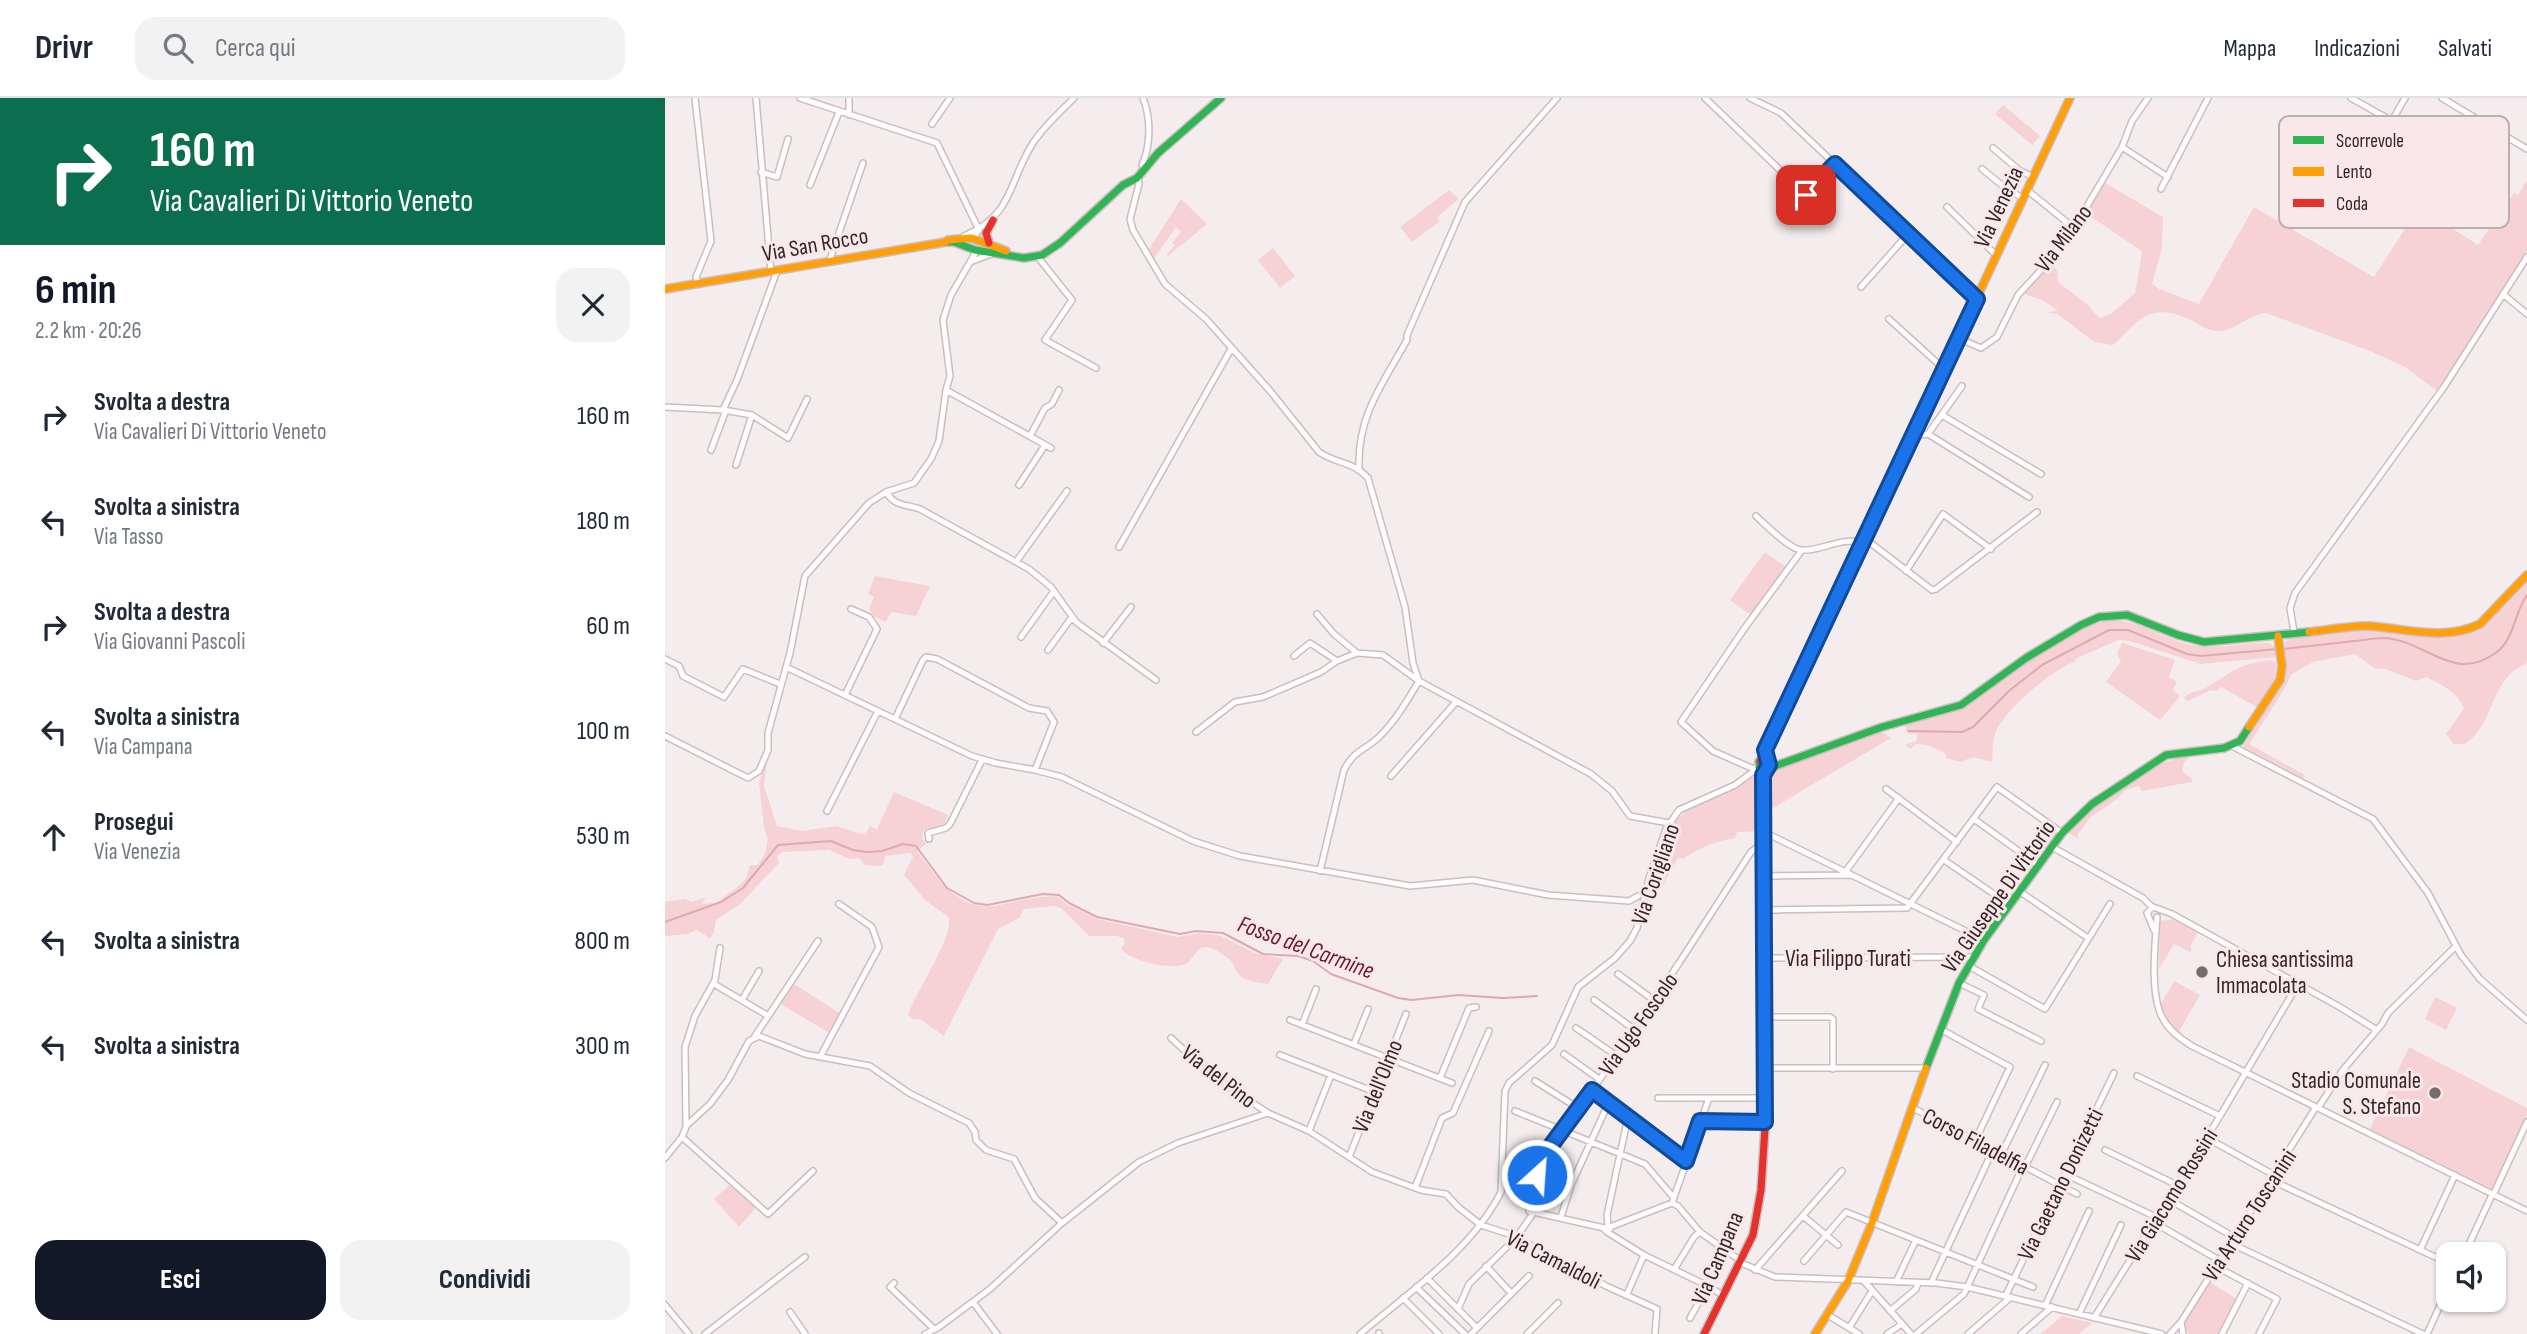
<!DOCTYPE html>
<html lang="it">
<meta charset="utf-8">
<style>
body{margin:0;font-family:"Sofia Sans Condensed",sans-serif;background:#f2f2f3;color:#1f2937;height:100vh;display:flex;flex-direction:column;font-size:26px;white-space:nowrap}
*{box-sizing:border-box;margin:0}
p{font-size:23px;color:#747a83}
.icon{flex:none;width:38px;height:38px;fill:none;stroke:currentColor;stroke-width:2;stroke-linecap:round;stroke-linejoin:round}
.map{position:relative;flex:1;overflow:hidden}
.drawer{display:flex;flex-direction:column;background:#fff;width:665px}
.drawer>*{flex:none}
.banner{background:#0b6e4f;color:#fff;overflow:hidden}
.tools{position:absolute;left:1771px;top:1144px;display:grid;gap:14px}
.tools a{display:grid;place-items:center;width:70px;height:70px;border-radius:14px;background:#fff;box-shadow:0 2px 5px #0004;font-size:35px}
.pin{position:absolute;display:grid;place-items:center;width:60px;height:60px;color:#fff;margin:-30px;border-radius:14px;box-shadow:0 4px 10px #0006}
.me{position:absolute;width:77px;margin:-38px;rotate:26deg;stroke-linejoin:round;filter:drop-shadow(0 0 5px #0008)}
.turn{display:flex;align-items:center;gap:24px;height:147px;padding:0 35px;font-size:32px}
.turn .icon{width:91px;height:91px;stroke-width:2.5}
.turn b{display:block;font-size:49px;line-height:60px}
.round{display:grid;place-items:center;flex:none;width:74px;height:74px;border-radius:21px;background:#f2f2f3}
.summary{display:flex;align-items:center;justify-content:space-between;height:119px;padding:0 35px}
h1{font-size:42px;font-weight:700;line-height:52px;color:#111827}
.cta{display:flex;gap:14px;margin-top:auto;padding:14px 35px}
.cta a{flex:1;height:80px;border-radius:21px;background:#111827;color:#fff;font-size:28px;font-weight:700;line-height:80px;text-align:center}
.cta a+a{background:#f2f2f3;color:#1f2937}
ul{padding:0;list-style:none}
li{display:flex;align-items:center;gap:21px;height:105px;padding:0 35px}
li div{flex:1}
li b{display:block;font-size:26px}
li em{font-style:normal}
header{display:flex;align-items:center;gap:42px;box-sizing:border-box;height:98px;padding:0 35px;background:#fff;border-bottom:2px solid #e0e1e3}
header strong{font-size:33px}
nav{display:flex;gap:38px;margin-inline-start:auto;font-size:24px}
.search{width:490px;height:63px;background:#f2f2f3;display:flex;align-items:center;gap:18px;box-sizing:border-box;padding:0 24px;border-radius:21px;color:#747a83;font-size:26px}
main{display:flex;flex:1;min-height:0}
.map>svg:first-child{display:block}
</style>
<header>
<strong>Drivr</strong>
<div class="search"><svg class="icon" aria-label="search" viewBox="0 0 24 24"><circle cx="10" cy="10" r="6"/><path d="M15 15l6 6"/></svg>Cerca qui</div>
<nav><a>Mappa</a><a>Indicazioni</a><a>Salvati</a></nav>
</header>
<main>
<section class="drawer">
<div class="banner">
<div class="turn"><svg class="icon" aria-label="right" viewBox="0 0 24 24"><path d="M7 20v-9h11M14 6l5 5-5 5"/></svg><div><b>160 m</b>Via Cavalieri Di Vittorio Veneto</div></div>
</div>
<div class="summary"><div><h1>6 min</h1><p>2.2 km · 20:26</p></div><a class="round"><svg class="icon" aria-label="close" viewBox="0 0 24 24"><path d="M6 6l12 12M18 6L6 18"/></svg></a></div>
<ul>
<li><svg class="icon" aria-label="right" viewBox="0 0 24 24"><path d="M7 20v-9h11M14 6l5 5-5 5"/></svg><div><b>Svolta a destra</b><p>Via Cavalieri Di Vittorio Veneto</p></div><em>160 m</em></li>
<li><svg class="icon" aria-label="left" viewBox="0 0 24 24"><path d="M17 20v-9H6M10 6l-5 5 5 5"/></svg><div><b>Svolta a sinistra</b><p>Via Tasso</p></div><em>180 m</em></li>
<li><svg class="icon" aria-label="right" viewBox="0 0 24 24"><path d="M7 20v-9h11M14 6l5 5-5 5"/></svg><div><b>Svolta a destra</b><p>Via Giovanni Pascoli</p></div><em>60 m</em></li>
<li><svg class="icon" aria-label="left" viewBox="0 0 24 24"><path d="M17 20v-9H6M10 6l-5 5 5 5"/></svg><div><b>Svolta a sinistra</b><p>Via Campana</p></div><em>100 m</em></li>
<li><svg class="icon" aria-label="ahead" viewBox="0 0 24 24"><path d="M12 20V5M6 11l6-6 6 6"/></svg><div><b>Prosegui</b><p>Via Venezia</p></div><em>530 m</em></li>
<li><svg class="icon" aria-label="left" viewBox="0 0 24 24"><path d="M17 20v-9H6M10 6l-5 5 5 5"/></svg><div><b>Svolta a sinistra</b></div><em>800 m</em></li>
<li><svg class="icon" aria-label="left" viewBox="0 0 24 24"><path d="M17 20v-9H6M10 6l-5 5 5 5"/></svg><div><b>Svolta a sinistra</b></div><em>300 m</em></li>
</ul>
<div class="cta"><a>Esci</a><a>Condividi</a></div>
</section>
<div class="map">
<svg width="1862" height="1236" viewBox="0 0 1862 1236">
<rect width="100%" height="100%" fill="#f5eced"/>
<path fill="#f6d2d5" d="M1338,7L1375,38L1367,47L1330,16Z
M1862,82V152L1772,293L1740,269L1705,253L1601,215C1582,217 1570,234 1551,233C1539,232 1532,224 1521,220C1481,204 1473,225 1448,247L1429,244L1393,216L1382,215L1393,212L1377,202L1356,195L1386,164L1392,173L1393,184L1424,208L1434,220L1446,216L1470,195L1477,156L1475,152L1428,120L1414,126L1440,85L1498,119L1497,150L1487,186L1494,191L1534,206L1589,109L1709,179L1754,109L1813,147L1849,95L1853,97Z
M784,92L794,101L772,119L775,123L747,144L735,129Z
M516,101L542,126L503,158L502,156L510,147L507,145L516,134L511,129L488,162L483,153Z
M608,150L630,178L615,190L593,162Z
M1100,454L1122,470L1087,518L1065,502Z
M210,478L265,488L251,518L226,514L221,524L208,518L204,510L209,499L203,496Z
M1862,483V565C1825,579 1830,626 1800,646H1789L1781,636L1799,611C1794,595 1776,586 1761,579L1751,583L1721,571L1709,570L1690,556L1648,564L1627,576L1617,595L1584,646L1638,676L1640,678L1638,680L1578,649L1621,578L1619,547L1623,540L1702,531L1777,540C1819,536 1835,512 1862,483Z
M1443,522C1474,522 1498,541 1527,547C1553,552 1579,544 1604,545L1610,549L1611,559L1536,566L1465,543L1453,542L1410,561L1411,563C1388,570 1337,614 1330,636C1327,645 1328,655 1327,664C1316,661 1308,656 1297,664L1280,660L1282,657C1273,651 1261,645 1251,646L1246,651L1240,647L1251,643L1253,635L1244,636L1239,626L1302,608L1346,575L1379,553L1421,529Z
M1457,545L1510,562L1504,579L1512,584L1508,592L1515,598L1495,622L1441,584L1456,563L1452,556Z
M1606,562L1611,565L1610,585L1594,610L1556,589L1552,593L1546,592L1523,603L1519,600C1526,592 1535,594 1544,588C1570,572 1574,566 1606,562Z
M1216,633L1226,640L1103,713V673Z
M1526,657L1519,665L1517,673L1528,682L1526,684L1477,693L1474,688L1460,692L1452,701L1426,719L1412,737L1414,741L1402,734C1433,704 1484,663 1526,657Z
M102,661L99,688L112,728L137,733L171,728L200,737L205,728L212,731L229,694L283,717L279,727L258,732L257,740L261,746L252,753C275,783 295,818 339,806C356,802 375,797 393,799L403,807L432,821L513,839L536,835L556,838L589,855L618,861L603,886C595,885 585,884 577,879C570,875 570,867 565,862C561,858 547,849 542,849C532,848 529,860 522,865C508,874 465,862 456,851L460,845L458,840L452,838H424L396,810L388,808L359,811L354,820L333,831L279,938L255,921H248L243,917C251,893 288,841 284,819L261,803L239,777L248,759L245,755L220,758L219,766L214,768L200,767L194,760L185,761L164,752L117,754L112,759L114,765L75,806L51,822L49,835L45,840L31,832L23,836L0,838V804L20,801L27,804L42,799L36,806L51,805L70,791L81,781L85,767H93L100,756L103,741L99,730L94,685Z
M1095,676V728L1092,729V733L1072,734L1070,740C1051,743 1034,750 1018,761L1013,760L997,789L985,787L1011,722L1026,709Z
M1508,821L1533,834L1525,849L1527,851L1525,854L1509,846L1494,871L1495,823Z
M1509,883L1535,897L1513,935L1502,922L1496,906Z
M129,886L176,916L166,936L116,906Z
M1770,899L1792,910L1781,932L1760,921Z
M1744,949L1862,1010V1016L1827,1091L1705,1031Z
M67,1085L93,1107L74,1129L49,1101Z
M1544,1184L1572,1201L1554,1236H1524L1518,1225Z
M1397,1218L1427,1225L1414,1236H1376Z"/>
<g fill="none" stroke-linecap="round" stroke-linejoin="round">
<path stroke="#deaab0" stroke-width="2" d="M1619,551C1642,548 1665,546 1689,543C1699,542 1711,540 1721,540C1763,544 1789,586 1832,554C1849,541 1850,513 1862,497
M1243,633L1297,634L1308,629L1344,593L1377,567L1444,532H1463L1522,556L1536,558L1613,551
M0,824L56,804L78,790L113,747L166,743L188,752L202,754L217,753L238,746L251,748L282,790L309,805L322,807L378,796L394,797L404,805L432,819L515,836L531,833L558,835L598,856L633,858L648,863L666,876L733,900L747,902L793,897L838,900L872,898"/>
<g stroke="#cabebf" stroke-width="8">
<path id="street" d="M30,0L46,143L31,179L33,184
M91,0L106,174
M135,0L272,45L314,132L308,140
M1040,0L1141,97L1170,66
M1085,0L1116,15L1312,201
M1686,0L1727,23L1740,0
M1777,0L1862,51
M184,17V0
M267,26L285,0
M1457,49L1503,79
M1328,50L1354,72L1368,79
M477,67C486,47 486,20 478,0
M1317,71L1343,92L1358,100
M1790,72L1818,25
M96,74L112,79L123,41
M473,78L474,86L465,121L468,132L500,186L541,221L606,294L654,354C671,366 688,363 703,380L740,509L748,565L754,583L926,676L947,693L965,718L1004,725
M145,87L174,14
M1496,91L1543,0
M1362,92L1409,130
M1282,109L1331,157
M299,138C349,117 343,84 368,45C379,28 395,14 409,0
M372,158L407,202L380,242L431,270
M164,164L198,65
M305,164L329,155
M1196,189L1244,135
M1838,196L1862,216
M1224,221L1279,271
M1293,240L1316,250L1332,239L1353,197L1387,160L1409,130L1457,49L1467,23L1483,0
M281,292L386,350
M0,309L58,312L87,317L123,340L142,301
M58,312L72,282L112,173
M1277,317L1376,376
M1249,335L1255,337L1263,336L1297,288
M1263,336L1364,399
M365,338L380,310L387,306L394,292
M46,352L61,312
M71,367L87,317
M694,370C692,318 718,285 742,242V237L800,104L892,0
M354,387L380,347
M221,394C230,409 241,406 255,411L364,471L386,489L411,524L491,582
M1091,418C1101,427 1123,450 1136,452C1156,454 1176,438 1197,445
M1199,440L1267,492L1271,491L1372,414
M454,449L566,251
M351,464L402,393
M1241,473L1278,416L1326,451
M652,516L669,536L692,555L718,557L754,583C742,603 731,622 715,638C700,653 690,651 679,672L655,773
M1629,534L1625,510L1630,495L1779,289L1862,159
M356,539L389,493
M438,545L466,509
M383,552L407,519
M629,558L645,545L672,563L692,555
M0,561L14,568L18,578L59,599L78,571L115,586
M121,569L307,658L331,665L370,672L389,624L382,613L364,610L272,561L261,559L258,562L230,621
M180,597L212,531L204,519L186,511
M531,634L570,604L598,599L656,574L672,563
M0,638L83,680L94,673L103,652V635L125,555L140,478L204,405L221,394L249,385L266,361L274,343L281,292L285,278L278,222L286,197L312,152
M1567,648L1708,721L1763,795L1796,857L1815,881L1862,922
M370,672L397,679L528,743L575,758L745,788L808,782L883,797L964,803L973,798
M1091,672L1048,653L1016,624L1079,531L1137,452
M726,678L791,604
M1221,691L1292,744
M162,713L213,613
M1309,721L1373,767
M1099,734L1319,842
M264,741L263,735L281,730L285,726L317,662
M1387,749L1478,800L1487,809
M1279,762L1345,807
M1181,773L1234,700
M1099,778L1186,777
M1354,793L1423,840
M1488,809L1482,815L1489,832
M1491,810L1507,816L1673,908L1712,932
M1098,812L1242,810L1332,689L1397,735
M1492,819C1490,846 1485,892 1496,917C1502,931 1514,940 1527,948L1862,1113
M1099,860L1308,859
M1016,862L1086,754L1098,745
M1304,868L1380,911L1445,806
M953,876L990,903
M1294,885L1319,897L1313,911L1376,943
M49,886L100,916
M77,902L94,873
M929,902L970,932
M1099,919H1165L1168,921V971
M625,922L787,985
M637,927L651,891
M911,930L952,958
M1275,931L1345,969L1310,1043
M90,938L153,843
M506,940L546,977L603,1015
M689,946L703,911
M899,956L934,981
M615,957L710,994
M155,959L214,849L207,829L174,806
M1099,970H1260
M1472,978L1555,1018
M775,980L804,910L811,909
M870,983L913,1010
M927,992L1021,1063
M993,1000H1099
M1248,1010L1412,1096
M1653,1010L1677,973L1717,926L1723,915L1790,849
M850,1013L980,1066L1009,1100
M1035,1023L1100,1024
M21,1028L45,1006L63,982L84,943L94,938L140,956L205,968L244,995L304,1025L310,1034L311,1042L321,1052L349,1061L370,1100L397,1125
M644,1033L666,977
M17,1039L103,1116L148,1073
M1542,1040L1609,1077
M1440,1052L1512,1087
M1336,1057L1380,967
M684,1059L741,916
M0,1060L17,1039L21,1029L20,949L30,918L50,882L55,850
M1360,1069L1392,1004
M1400,1076L1491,1119
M1606,1082L1783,1165
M750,1090L777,1020L788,1015L824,933
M1830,1093L1862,1024
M867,1094L876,1061L952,958L1014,865
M1503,1101L1569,1139
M1007,1105L1044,1000
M1007,1105L1013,1108L1035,1134
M864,1113L939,1130
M1138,1118L1173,1147
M896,1119L906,1087L944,1004
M1488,1124L1554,1162
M943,1128L945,1131L942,1134L939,1131L943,1128L942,1117L963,1019
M945,1129L1007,1105
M942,1134L979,1157L1043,1188L1025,1220
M1565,1145L1758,1236
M1755,1152L1790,1077
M1799,1157L1827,1097
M1139,1163L1181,1114L1368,1189
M1076,1165L1110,1179L1271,1185L1302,1189L1497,1236
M821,1168L846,1195
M1550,1168L1612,1201L1594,1236
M1010,1170L1029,1139L1035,1134L1076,1163
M1090,1172L1177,1073
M762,1180L812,1230
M1199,1183L1246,1236
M1231,1184L1250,1144
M229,1185L225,1189L269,1231
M1266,1185L1328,1052
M1043,1188L1059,1198
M751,1189L800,1236
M962,1196L979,1157
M1341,1197L1449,975
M738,1200L774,1236
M308,1204L332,1236
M0,1207L24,1236
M1380,1208L1424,1113
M793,1211L804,1186L851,1140L869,1114
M1225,1213L1251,1191L1253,1185
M125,1214L140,1236
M1414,1216L1456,1127
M1163,1217L1194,1236
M1429,1220L1555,1018L1633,886
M1516,1224L1518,1236
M1184,1230L1207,1193
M714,1235V1236
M40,1236L140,1159
M260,1236L274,1229L325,1191L397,1125L474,1064L513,1045L603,1015L644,1033L707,1074L756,1092L781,1096L793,1109L816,1127L847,1137L941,1188L992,1211L990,1236
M695,1236C743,1195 807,1152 836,1094L840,993L844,985L887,947L913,889L950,860L965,843L972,830L984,780L1001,731L1014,712L1070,687L1089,673L1093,666
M806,1236L864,1178
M862,1236L893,1205
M1222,1236L1237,1226
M1251,1236L1299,1196L1358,1068
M1303,1236L1346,1199
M1356,1236L1387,1209
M1505,1236L1516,1224L1651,1009
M1557,1236L1583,1185
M1762,1236L1783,1190"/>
</g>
<g stroke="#cabebf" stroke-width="10">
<path id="fast" d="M281,144H289L310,152L359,160L377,157L395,145L458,87L472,80L493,55L556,0
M1102,670L1101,663L1094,664V669L1099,672L1217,629L1296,607L1361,560L1416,527L1434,519L1462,517L1513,537L1539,544L1644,534
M1096,672L1098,677L1100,1030
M1261,970L1294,885L1319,842L1397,735L1427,706L1501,657L1559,650L1575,643L1584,629"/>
</g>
<g stroke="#cabebf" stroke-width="10">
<path id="slow" d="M283,142L307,140L341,153
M0,191L281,144
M1293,240L1405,0
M1644,534C1664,532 1686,527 1705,528C1742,531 1781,543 1815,526L1862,477
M1584,629L1615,582L1617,568L1613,538
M1150,1236L1183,1183L1207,1125L1261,970"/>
</g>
<g stroke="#cabebf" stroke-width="10">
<path id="jam" d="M324,145L321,135L328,122
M1095,663L1293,240
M1039,1236L1088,1137L1096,1092L1100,1030"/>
</g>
<use href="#street" stroke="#fefcfc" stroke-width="5"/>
<use href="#fast" stroke="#30b455" stroke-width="7"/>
<use href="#slow" stroke="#ff9f0a" stroke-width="7"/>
<use href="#jam" stroke="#e5322d" stroke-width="7"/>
</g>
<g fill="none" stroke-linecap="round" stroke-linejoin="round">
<g stroke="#114b97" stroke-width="18">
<path id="route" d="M872,1077L876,1061L927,992L1021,1063L1035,1023L1100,1024L1098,677L1104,667L1100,652L1312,201L1170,66L1141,97"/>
</g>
<use href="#route" stroke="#1a73e8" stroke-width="12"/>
</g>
<g fill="#786b6c" stroke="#f9e8ea" stroke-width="2.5">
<circle cx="1537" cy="874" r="7"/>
<circle cx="1770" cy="995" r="7"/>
</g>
<g text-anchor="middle" stroke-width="6" stroke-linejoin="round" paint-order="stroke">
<g font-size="23" fill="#352527" stroke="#f9e8ea">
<text transform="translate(1333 109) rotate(-65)" y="8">Via Venezia</text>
<text transform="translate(1398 140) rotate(-53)" y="8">Via Milano</text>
<text transform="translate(150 146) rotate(-10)" y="8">Via San Rocco</text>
<text transform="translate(990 776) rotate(-71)" y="8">Via Corigliano</text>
<text transform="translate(1333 798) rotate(-55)" y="8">Via Giuseppe Di Vittorio</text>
<text x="1183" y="868">Via Filippo Turati</text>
<text transform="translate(973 926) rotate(-55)" y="8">Via Ugo Foscolo</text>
<text transform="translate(554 978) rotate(38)" y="8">Via del Pino</text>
<text transform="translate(712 988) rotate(-68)" y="8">Via dell'Olmo</text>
<text transform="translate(1311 1043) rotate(28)" y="8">Corso Filadelfia</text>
<text transform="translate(1395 1086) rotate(-64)" y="8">Via Gaetano Donizetti</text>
<text transform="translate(1506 1097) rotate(-58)" y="8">Via Giacomo Rossini</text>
<text transform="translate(1584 1117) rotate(-57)" y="8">Via Arturo Toscanini</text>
<text transform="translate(1052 1160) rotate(-67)" y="8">Via Campana</text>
<text transform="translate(889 1161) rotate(27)" y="8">Via Camaldoli</text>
</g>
<g font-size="23" fill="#352527" stroke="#f9e8ea" text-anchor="start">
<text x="1551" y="869">Chiesa santissima<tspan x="1551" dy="26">Immacolata</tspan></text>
<text x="1756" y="990" text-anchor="end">Stadio Comunale<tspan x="1756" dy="26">S. Stefano</tspan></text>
</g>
<g font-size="24" font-style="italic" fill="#6d1a2d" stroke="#f9e8ea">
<text transform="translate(641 849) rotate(20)" y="8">Fosso del Carmine</text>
</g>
</g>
<rect x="1614" y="18" width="230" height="112" rx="10" fill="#f9e8ea" stroke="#beaeb0" stroke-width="2"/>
<rect x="1628" y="38" width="31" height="8" fill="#30b455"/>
<rect x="1628" y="69" width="31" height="9" fill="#ff9f0a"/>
<rect x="1628" y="101" width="31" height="8" fill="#e5322d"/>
<g font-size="19" fill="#352527">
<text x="1671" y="49">Scorrevole</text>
<text x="1671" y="80">Lento</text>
<text x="1671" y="112">Coda</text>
</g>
</svg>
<div class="tools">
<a><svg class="icon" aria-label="sound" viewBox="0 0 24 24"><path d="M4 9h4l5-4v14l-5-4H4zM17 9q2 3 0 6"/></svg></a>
</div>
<div class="pin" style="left:1141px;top:97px;background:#d93025"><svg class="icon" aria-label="arrive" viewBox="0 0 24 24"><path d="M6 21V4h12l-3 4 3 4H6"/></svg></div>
<svg class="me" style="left:872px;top:1077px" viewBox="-20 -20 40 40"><circle r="17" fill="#1a73e8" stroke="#fff" stroke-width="3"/><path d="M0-11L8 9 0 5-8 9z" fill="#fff"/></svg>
</div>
</main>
